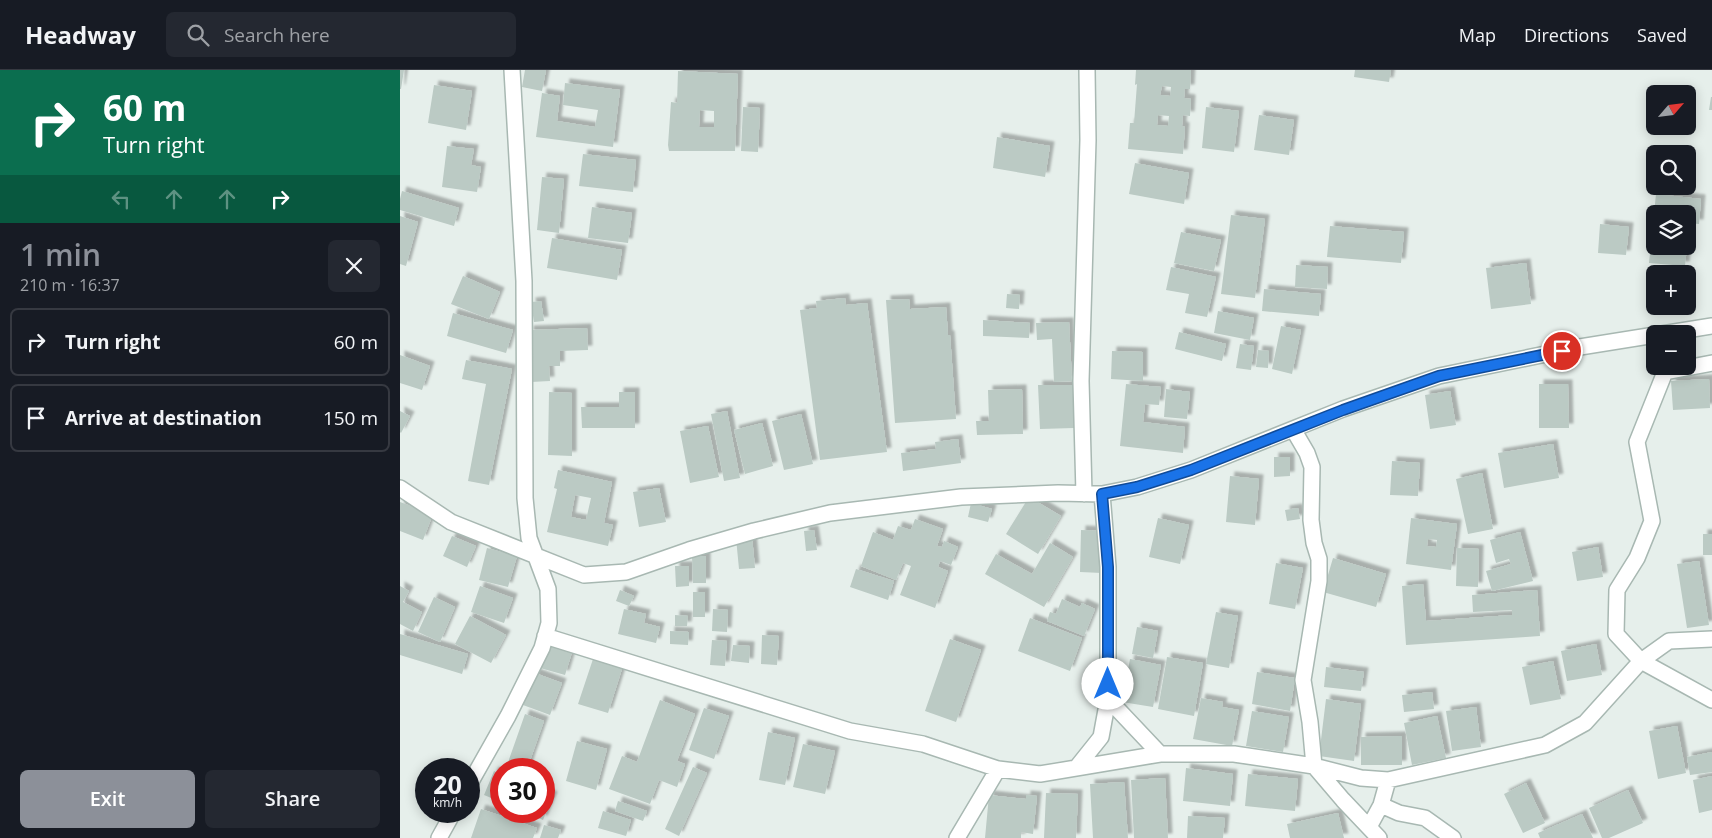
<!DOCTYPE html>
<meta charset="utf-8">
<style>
body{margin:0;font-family:"Open Sans",sans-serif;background:#242831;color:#f1f3f6;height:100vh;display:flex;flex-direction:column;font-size:19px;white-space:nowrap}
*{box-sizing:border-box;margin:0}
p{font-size:16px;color:#9ea1a6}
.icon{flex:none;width:28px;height:28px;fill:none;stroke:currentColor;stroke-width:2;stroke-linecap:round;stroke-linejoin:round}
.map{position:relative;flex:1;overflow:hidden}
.side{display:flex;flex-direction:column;background:#171b24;width:400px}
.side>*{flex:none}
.guide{background:#0b6e4f;color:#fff;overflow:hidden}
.needle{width:32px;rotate:62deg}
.buttons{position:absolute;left:1246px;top:15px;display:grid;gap:10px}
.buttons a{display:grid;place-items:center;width:50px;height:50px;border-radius:8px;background:#171b24;box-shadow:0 2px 12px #0003;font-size:25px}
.speed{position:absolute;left:15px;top:688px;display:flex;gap:10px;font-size:25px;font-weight:700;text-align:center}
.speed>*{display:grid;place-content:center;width:65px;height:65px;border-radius:50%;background:#171b24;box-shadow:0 2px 12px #0003;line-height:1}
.speed small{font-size:12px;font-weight:400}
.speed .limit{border:8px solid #d22;background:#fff;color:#111}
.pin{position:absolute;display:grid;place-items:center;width:42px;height:42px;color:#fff;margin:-21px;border:2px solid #fff;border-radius:50%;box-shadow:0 1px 5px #0007}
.me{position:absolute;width:55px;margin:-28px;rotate:0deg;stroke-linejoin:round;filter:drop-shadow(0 0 4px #0008)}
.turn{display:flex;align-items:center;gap:18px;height:105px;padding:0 20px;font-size:22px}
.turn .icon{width:65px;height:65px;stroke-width:2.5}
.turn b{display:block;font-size:35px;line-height:42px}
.lanes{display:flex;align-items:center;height:48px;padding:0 20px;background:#0003;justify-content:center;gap:25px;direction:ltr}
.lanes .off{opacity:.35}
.round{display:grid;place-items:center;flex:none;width:52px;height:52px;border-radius:8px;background:#242831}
.head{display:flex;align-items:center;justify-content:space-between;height:85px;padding:0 20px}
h1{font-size:30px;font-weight:600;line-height:38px;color:#8c9099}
.action{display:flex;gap:10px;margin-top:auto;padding:10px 20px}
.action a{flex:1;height:58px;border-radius:8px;background:#8c9099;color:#fff;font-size:20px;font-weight:600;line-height:58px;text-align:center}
.action a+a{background:#242831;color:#f1f3f6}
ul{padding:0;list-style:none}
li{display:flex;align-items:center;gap:15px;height:68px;margin:0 10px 8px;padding:0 10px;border:2px solid #363941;border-radius:8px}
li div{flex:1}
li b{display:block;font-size:19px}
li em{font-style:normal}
header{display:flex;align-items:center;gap:30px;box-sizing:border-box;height:70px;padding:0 25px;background:#171b24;border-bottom:1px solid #363941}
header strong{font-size:24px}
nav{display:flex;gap:28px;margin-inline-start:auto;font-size:18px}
.search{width:350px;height:45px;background:#242831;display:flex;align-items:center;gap:12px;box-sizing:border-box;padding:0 18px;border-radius:8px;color:#9ea1a6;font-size:19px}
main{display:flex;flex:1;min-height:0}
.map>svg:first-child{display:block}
</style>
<header>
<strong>Headway</strong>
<div class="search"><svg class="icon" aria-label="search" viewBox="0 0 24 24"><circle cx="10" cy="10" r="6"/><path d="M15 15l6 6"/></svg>Search here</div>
<nav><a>Map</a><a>Directions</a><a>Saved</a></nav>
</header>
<main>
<section class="side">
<div class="guide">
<div class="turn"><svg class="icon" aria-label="right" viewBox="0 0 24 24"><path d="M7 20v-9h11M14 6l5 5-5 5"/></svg><div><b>60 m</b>Turn right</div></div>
<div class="lanes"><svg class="icon off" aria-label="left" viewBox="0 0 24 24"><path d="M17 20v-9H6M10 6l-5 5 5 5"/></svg><svg class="icon off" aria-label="ahead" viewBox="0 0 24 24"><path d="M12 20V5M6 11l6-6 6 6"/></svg><svg class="icon off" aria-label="ahead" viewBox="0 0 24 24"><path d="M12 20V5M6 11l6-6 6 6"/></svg><svg class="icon" aria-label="right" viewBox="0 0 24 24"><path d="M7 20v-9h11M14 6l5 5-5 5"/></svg></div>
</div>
<div class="head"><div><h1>1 min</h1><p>210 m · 16:37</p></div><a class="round"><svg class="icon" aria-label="close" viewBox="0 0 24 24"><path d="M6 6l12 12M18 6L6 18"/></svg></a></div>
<ul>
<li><svg class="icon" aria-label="right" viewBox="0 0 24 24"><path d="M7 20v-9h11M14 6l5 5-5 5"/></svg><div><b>Turn right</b></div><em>60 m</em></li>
<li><svg class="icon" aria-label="arrive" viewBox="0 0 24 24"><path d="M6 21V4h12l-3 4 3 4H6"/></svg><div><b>Arrive at destination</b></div><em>150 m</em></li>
</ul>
<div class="action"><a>Exit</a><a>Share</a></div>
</section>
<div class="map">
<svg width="1312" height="768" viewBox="0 0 1312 768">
<defs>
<filter id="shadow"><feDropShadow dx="4.5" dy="-4.5" stdDeviation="1" flood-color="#0004"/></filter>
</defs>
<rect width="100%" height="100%" fill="#e6efeb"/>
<path fill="#bbcac4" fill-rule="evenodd" filter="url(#shadow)" d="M0,0H4L1,19H0Z
M125,0H146L142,21L122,17Z
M736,0H791L790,19H785L784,28L791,29L790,46L783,45L782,56L785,57L783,84L728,79L730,53H734L737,14L735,15ZM762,16L771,17L770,26L760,25ZM758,45L769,46L768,56L757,55Z
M955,0H991L989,12L954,7Z
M278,1L338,4L335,81H269L268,75L271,32L277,33ZM300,40L314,41V57H299Z
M165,13L220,20L213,77L136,67L142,23L160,26L157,51L195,57L198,40L163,35Z
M34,15L72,21L66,60L28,53Z
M1311,27H1312V40H1309Z
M343,37L360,38L358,82L341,81Z
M806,37L839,41L834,82L802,78Z
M859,45L894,50L889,85L854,80Z
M597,67L650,76L645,107L593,98Z
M47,76L74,79L71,95L81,97L77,122L42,117Z
M183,84L236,90L233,122L179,116Z
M735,93L789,103L784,134L729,124Z
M142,107L164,109L159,163L137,160Z
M2,121L59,138L54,156L0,140V129Z
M1256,124L1301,129L1299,154L1288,153V144H1255V176H1287L1285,196L1249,193Z
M192,137L232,143L228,173L188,168Z
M831,145L865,149L855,228L821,224Z
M0,146L18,152L6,196L0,194Z
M1200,154L1229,157L1226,185L1198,183Z
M930,156L1004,162L1001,193L927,187Z
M781,162L821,170L814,201L774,193Z
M152,168L222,180L217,210L147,198Z
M1126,193L1131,234L1091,239L1086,198Z
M896,195L928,197L927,219L895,217Z
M771,197L816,207L807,247L785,243L789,224L766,220Z
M63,206L100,222L89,249L51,234Z
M864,219L921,224L919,246L862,241Z
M607,224L620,225L619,239L606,238Z
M445,228L446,235L467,233L487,382L420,390L400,240L417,238L416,231Z
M509,229L510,239L546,237L548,265H550L556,349L495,353L486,230Z
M141,231L144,251L134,252L131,232Z
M818,241L854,248L850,270L814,263Z
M53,243L113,260L106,283L47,266Z
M583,250L630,253L629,268L583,266Z
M669,252L672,311L654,312L652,269L637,270L636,253Z
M881,256L901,260L892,304L872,299Z
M187,258L188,280L160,281V296H149L150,311L131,312L129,260Z
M779,262L826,274L822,291L775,279Z
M840,274L854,276L851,300L836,298Z
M858,280L869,281L868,298L856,297Z
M712,281L743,282V311L711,309Z
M0,285L30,296L22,320L0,313Z
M66,290L112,299L89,415L68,411L86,314L62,309Z
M1309,309L1310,338L1273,340L1271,311Z
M726,314L761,317L759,335L745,334L743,352L785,357L783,383L720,376Z
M1139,314H1168L1169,358H1139Z
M638,315H673L674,358L640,359Z
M622,319L623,364L577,365L576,351H589L588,320Z
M766,319L790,322L787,349L764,347Z
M1050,321L1056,355L1030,359L1025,325Z
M149,322L172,323V386L148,385Z
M219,322H235V358H182L181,337H219Z
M0,341L10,346L1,363L0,362Z
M327,341L340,408L324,411L311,344Z
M401,344L413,394L384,400L372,351Z
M362,353L373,396L345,404L334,360Z
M308,356L319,407L290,413L280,361Z
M558,369L561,393L503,401L501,383L536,379L535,372Z
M1153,374L1159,408L1104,418L1098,383Z
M874,387H890V406L874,407Z
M992,391L1020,393L1018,426L990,425Z
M158,400L212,412L204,453L213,455L208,476L147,462L157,419L154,418ZM175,425L191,428L186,450L171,447Z
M1082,403L1093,459L1068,464L1056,409Z
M830,406L859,409L855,455L826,452Z
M259,418L266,452L239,457L233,422Z
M629,427L661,446L638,484L606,464Z
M0,432L33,444L23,470L0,461Z
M571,433L592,439L588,452L568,447Z
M898,438L900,449L887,451L885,440Z
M758,448L789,455L780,494L749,487Z
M1011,448L1057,454L1051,500L1006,494ZM1028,469L1037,470L1036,477L1027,476Z
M515,449L543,459L537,476L542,477L544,471L558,477L551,495L540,491L538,497L548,501L535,538L500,525L511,496L503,493L496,510L461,496L473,462L493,470L498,456L511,460Z
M414,460L417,480L406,481L404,461Z
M681,460L703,461L702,503L680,502Z
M1120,462L1133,511L1092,521L1086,501L1111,494L1109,489L1096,493L1090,470Z
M1303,464H1312V485H1303Z
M52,466L76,476L67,497L43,486Z
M352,467L355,498L339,499L336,468Z
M650,473L673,487L644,537L585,504L596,484L632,504Z
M1198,477L1203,507L1177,511L1172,482Z
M87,478L117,486L108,517L79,510Z
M1057,478L1079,479L1078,517L1056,516Z
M292,486H306V513H293Z
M933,488L986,504L976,537L923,522Z
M1299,491L1309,555L1287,558L1277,494Z
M876,493L903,498L895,539L869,534Z
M275,496H289V516L276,517Z
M456,499L494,511L488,530L450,517Z
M1023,514L1026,551L1112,545V540L1073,542L1072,525L1137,520L1140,566L1006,575L1002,516Z
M0,516L9,521L3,532L22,542L13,561L0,554Z
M80,516L113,528L104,553L71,542Z
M220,520L234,526L229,536L216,531Z
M293,522H305V547H293Z
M34,527L55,537L40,572L18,562Z
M662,529L680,537L682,533L695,539L684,566L647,551L650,542L656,544Z
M224,539L246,544L244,553L260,557L256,573L218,564Z
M313,539L328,540L327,562L312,561Z
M816,542L838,546L829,598L806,594Z
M275,545L288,546L287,556H275Z
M70,546L106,565L91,593L55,574Z
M630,548L682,568L670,601L618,581Z
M737,557L758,561L753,588L732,584Z
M270,561L289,562L288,575L270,574Z
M0,564L68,584L62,604L0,585Z
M362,565L379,566L377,595L361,594Z
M550,569L581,580L556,652L525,641Z
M312,570L327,571L325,596L310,595Z
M148,572L173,579L165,605L140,598Z
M1196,574L1202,605L1167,611L1161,581Z
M333,575L350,576L349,593L331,591Z
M767,587L803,593L794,646L758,639Z
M193,589L222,599L208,643L178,634Z
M730,589L761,595L753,637L722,632Z
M1153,591L1161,629L1130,635L1122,597Z
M926,597L964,602L961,621L924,617Z
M857,602L895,608L890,641L852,634Z
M135,603L162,613L150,645L123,635Z
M1032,622L1034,639L1004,642L1002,625Z
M801,628L823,632L822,637L839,640L832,676L793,669Z
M926,629L961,634L954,691L919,686Z
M260,630L295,644L277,691L285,694L277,717L259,710L250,734L209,719L222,686L237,692Z
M1076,637L1081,677L1052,681L1046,641Z
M304,638L329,646L314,689L289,680Z
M852,641L889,647L883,682L846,676Z
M125,644L144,651L127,699H109L106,698Z
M1037,646L1046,688L1012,695L1004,653Z
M1277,656L1286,703L1258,709L1249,661Z
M368,662L395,668L385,715L359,710Z
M1002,666V695H961V667Z
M177,671L207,679L196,720L166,711Z
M403,674L435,681L425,724L393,717Z
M1312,682V702L1290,705L1287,687Z
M293,697L307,703L279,766L265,759Z
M786,698L833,704L830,736L783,731Z
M94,701L101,704V732L84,725Z
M848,704L898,709L895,741L845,736Z
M1312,706V740L1299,743L1293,710Z
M765,708L768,768H734L731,710Z
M724,712L728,768H693L690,714Z
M1126,713L1145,753L1123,763L1104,724Z
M1228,720L1243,753L1209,768H1202L1189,738Z
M144,722L153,726L143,750L123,741H144Z
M646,723L678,724L676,768H644Z
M589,725L626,729V725L637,726L633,764L621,762V768H585Z
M218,731L247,741L243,751L215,741Z
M81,739L137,758L133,768H71Z
M203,741L231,750L226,766L198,758Z
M938,743L944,768H890L887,754Z
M1182,744L1193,768H1140L1138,763Z
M788,746L825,748L823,768H787Z
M144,755L161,760L158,768H140Z"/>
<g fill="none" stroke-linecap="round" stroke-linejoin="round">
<g stroke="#a8b8b2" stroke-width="18">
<path id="minor" d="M1262,264L1312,256
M1312,293L1265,302L1237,372L1252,451L1237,488L1217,520L1216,564L1241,591L1312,630
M893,359L907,383L912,397L911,450L914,473L919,489V511L903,610L910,652L914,696L943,730L979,768
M0,418L51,452L184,505L226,502L289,480L354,461L430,443L561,427L658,423L702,424L737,417L791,400L943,339L1039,306L1180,277L1255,265
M684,424L681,311L688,70L687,0
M145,566L450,661L523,674L598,699L640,704L760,684H834L914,696L961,708L988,710L1145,675L1185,653L1241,591L1269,571L1312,569
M708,629L760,684
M677,697L701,667L708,629V497L702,424
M69,715L108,646L142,578L149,553L148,519L129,468L125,428L124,211L112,0
M981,735L999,743L1025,748L1053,768
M969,757L981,735L988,710
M39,768L54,741
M557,768L598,699"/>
</g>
<use href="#minor" stroke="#fff" stroke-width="15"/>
</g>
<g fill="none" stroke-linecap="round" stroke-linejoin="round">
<g stroke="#114b97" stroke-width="12">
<path id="route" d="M708,614V497L702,424L737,417L791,400L943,340L1039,306L1162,281"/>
</g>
<use href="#route" stroke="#1a73e8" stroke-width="9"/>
</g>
</svg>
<div class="buttons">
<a><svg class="needle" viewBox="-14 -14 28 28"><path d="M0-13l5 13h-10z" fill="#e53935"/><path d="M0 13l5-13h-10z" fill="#9ea1a6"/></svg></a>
<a><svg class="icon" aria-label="search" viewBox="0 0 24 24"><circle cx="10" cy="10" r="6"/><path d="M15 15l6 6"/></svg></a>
<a><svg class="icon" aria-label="layers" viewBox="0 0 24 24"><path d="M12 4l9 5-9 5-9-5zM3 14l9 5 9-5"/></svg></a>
<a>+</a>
<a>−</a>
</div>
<div class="speed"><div>20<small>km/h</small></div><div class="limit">30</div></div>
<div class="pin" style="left:1162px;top:281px;background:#d93025"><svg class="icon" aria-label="arrive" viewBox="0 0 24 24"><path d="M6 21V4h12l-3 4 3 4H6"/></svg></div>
<svg class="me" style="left:708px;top:614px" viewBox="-20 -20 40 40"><circle r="19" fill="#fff"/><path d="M0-13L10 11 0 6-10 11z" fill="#1a73e8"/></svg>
</div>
</main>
